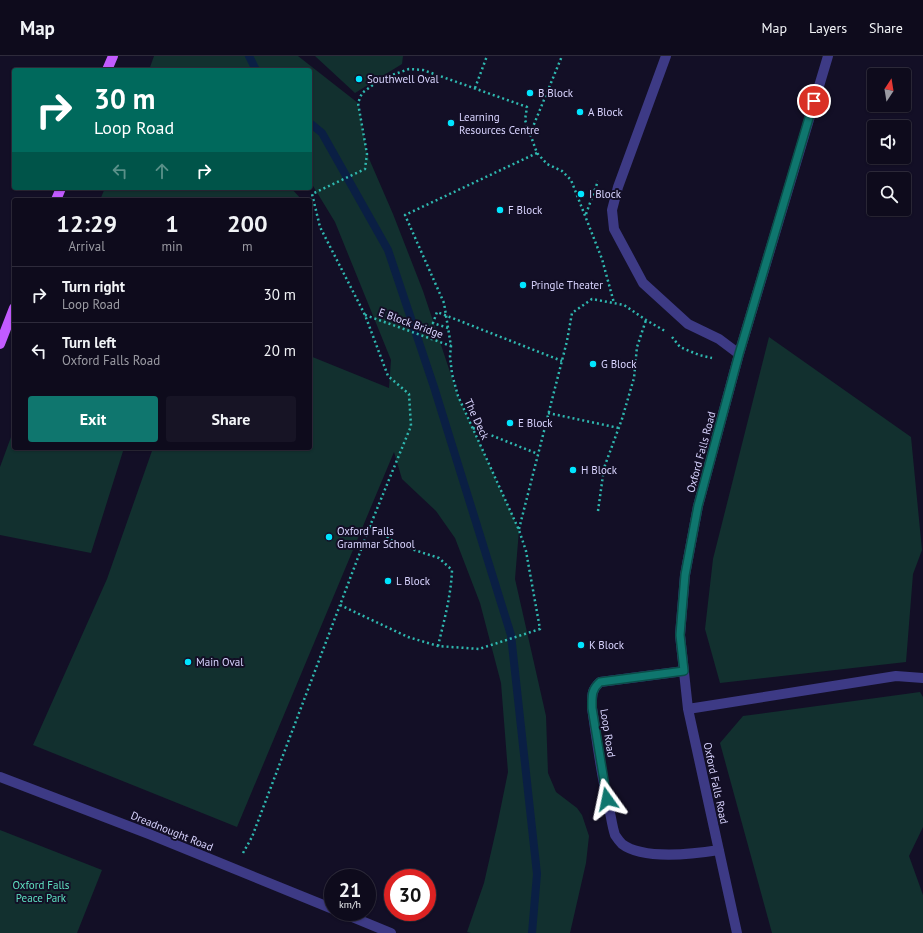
<!DOCTYPE html>
<style>
body{margin:0;font-family:"PT Sans",sans-serif;background:#171425;color:#f1f3f6;height:100vh;display:flex;flex-direction:column;font-size:15px;white-space:nowrap}
*{box-sizing:border-box;margin:0}
p{font-size:13px;color:#9b9ba3}
.icon{flex:none;width:22px;height:22px;fill:none;stroke:currentColor;stroke-width:2;stroke-linecap:round;stroke-linejoin:round}
.map{position:relative;flex:1;overflow:hidden}
.details{position:absolute;left:12px;top:142px;width:300px;height:252px;display:flex;flex-direction:column;background:#0e0b1c;border-radius:4px;box-shadow:0 1px 3px #0004,0 0 0 1px #2e2b3b}
.details>*{flex:none}
.banner{position:absolute;left:12px;top:12px;width:300px;height:122px;border-radius:4px;box-shadow:0 1px 3px #0004,0 0 0 1px #2e2b3b;background:#00695c;color:#fff;overflow:hidden}
.needle{width:26px;rotate:12deg}
.buttons{position:absolute;left:867px;top:12px;display:grid;gap:8px}
.buttons a{display:grid;place-items:center;width:44px;height:44px;border-radius:4px;background:#0e0b1c;box-shadow:0 1px 3px #0004,0 0 0 1px #2e2b3b;font-size:20px}
.speed{position:absolute;left:324px;top:813px;display:flex;gap:8px;font-size:20px;font-weight:700;text-align:center}
.speed>*{display:grid;place-content:center;width:52px;height:52px;border-radius:50%;background:#0e0b1c;box-shadow:0 1px 3px #0004,0 0 0 1px #2e2b3b;line-height:1}
.speed small{font-size:10px;font-weight:400}
.speed .limit{border:6px solid #d22;background:#fff;color:#111}
.pin{position:absolute;display:grid;place-items:center;width:34px;height:34px;color:#fff;margin:-17px;border:2px solid #fff;border-radius:50%;box-shadow:0 1px 4px #0007}
.me{position:absolute;width:44px;margin:-22px;rotate:348deg;stroke-linejoin:round;filter:drop-shadow(0 0 3px #0008)}
.turn{display:flex;align-items:center;gap:14px;height:84px;padding:0 16px;font-size:18px}
.turn .icon{width:52px;height:52px;stroke-width:2.5}
.turn b{display:block;font-size:28px;line-height:34px}
.lanes{display:flex;align-items:center;height:38px;padding:0 16px;background:#0003;justify-content:center;gap:20px;direction:ltr}
.lanes .off{opacity:.35}
.eta{display:flex;justify-content:space-evenly;align-items:center;height:68px;text-align:center}
.eta b{font-size:24px;font-weight:800;line-height:28px}
.action{display:flex;gap:8px;margin-top:auto;padding:8px 16px}
.action a{flex:1;height:46px;border-radius:4px;background:#0f766e;color:#fff;font-size:16px;font-weight:800;line-height:46px;text-align:center}
.action a+a{background:#171425;color:#f1f3f6}
ul{padding:0;list-style:none}
li{display:flex;align-items:center;gap:12px;height:56px;padding:0 16px;border-top:1px solid #2e2b3b}
li div{flex:1}
li b{display:block;font-size:15px}
li em{font-style:normal}
header{display:flex;align-items:center;gap:24px;box-sizing:border-box;height:56px;padding:0 20px;background:#0e0b1c;border-bottom:1px solid #2e2b3b}
header strong{font-size:19px}
nav{display:flex;gap:22px;margin-inline-start:auto;font-size:14px}
.map>svg:first-child{display:block}
</style>
<header>
<strong>Map</strong>
<nav><a>Map</a><a>Layers</a><a>Share</a></nav>
</header>
<div class="map">
<svg width="923" height="877" viewBox="0 0 923 877">
<rect width="100%" height="100%" fill="#130f26"/>
<path fill="#12302f" d="M154,0H298L358,47L367,98L393,158L423,235L458,340L519,474L515,523L546,660L548,717L556,736L577,752L582,759L589,780L586,807L570,877H471L467,876L484,827L497,770L508,716L501,627L480,547L455,482L436,455L402,423L394,396L237,771L33,689L107,523L153,392H310V300L389,332L391,304L335,166L310,125V14H149Z
M315,0H403L402,8L355,37Z
M105,132H291L302,144H100Z
M769,281L911,381L922,494L913,518L906,606L720,627L705,573L713,503Z
M14,373V392H124L91,497L0,479V411Z
M920,636L923,641V771L909,800L923,839V877H772L720,687L743,660Z
M0,774L102,814L77,877H0Z"/>
<g fill="none" stroke-linecap="round" stroke-linejoin="round">
<path stroke="#0a1f44" stroke-width="8" d="M249,0L256,14
M310,67L322,77L388,194L434,331L511,579L537,818L532,877"/>
<path stroke="#2fb8b0" stroke-width="2.5" stroke-dasharray="2 3" stroke-linecap="butt" d="M475,32L487,0
M530,78L562,0
M537,97L405,159L444,247L451,290L450,300L452,318L458,340L519,474L526,495L540,573L479,593L438,590L408,581L340,549L370,470L411,370L409,338L388,320L365,259L320,171L312,138L365,113L367,98L358,47L362,37L381,23L409,13L423,14L527,51L525,64L537,97L547,108L562,115L571,124L602,203L614,247
M586,158L598,125
M365,259L451,290
M448,272L433,267L437,256L562,305
M672,281L680,291L699,299L712,302
M548,357L619,372
M473,372L538,398
M598,455L604,412L622,363L634,322L637,291L646,264
M370,470L399,489L439,502L452,514C451,540 444,565 438,590
M519,473L567,285L572,257L592,243L624,249L646,264L665,275
M243,797L252,781L340,549"/>
<path stroke="#3d3a85" stroke-width="10" d="M666,0L618,131L612,154L614,173L643,227L688,268L719,283L739,298
M684,615L600,626C591,634 592,640 592,652C597,685 601,719 609,752C611,760 612,770 615,779C617,782 620,786 622,788C643,804 694,798 719,794
M688,653L896,620L923,622
M0,721L149,778L333,853
M340,856L391,877
M737,877L688,653L680,579L685,519L698,450L739,298L828,0"/>
<path stroke="#c25bff" stroke-width="10" d="M107,14L113,0
M56,144L61,132
M0,288L14,252"/>
</g>
<g fill="none" stroke-linecap="round" stroke-linejoin="round">
<g stroke="#0a4d48" stroke-width="10">
<path id="route" d="M607,743L592,652C592,640 591,634 600,626L684,615L680,579L685,519L698,450L739,298L814,45"/>
</g>
<use href="#route" stroke="#0f766e" stroke-width="7"/>
</g>
<g fill="#00e5ff" stroke="#130f26" stroke-width="1.5">
<circle cx="359" cy="23" r="4"/>
<circle cx="530" cy="37" r="4"/>
<circle cx="580" cy="56" r="4"/>
<circle cx="451" cy="67" r="4"/>
<circle cx="581" cy="138" r="4"/>
<circle cx="500" cy="154" r="4"/>
<circle cx="523" cy="229" r="4"/>
<circle cx="593" cy="308" r="4"/>
<circle cx="510" cy="367" r="4"/>
<circle cx="573" cy="414" r="4"/>
<circle cx="329" cy="481" r="4"/>
<circle cx="388" cy="525" r="4"/>
<circle cx="581" cy="589" r="4"/>
<circle cx="188" cy="606" r="4"/>
</g>
<g text-anchor="middle" stroke-width="4" stroke-linejoin="round" paint-order="stroke">
<g font-size="11" fill="#d9d4ff" stroke="#130f26" text-anchor="start">
<text x="367" y="27">Southwell Oval</text>
<text x="538" y="41">B Block</text>
<text x="588" y="60">A Block</text>
<text x="459" y="65">Learning<tspan x="459" dy="13">Resources Centre</tspan></text>
<text x="589" y="142">I Block</text>
<text x="508" y="158">F Block</text>
<text x="531" y="233">Pringle Theater</text>
<text x="601" y="312">G Block</text>
<text x="518" y="371">E Block</text>
<text x="581" y="418">H Block</text>
<text x="337" y="479">Oxford Falls<tspan x="337" dy="13">Grammar School</tspan></text>
<text x="396" y="529">L Block</text>
<text x="589" y="593">K Block</text>
<text x="196" y="610">Main Oval</text>
</g>
<g font-size="11" fill="#d9d4ff" stroke="#130f26">
<text transform="translate(411 267) rotate(20)" y="4">E Block Bridge</text>
<text transform="translate(477 363) rotate(65)" y="4">The Deck</text>
<text transform="translate(701 396) rotate(-75)" y="4">Oxford Falls Road</text>
<text transform="translate(608 677) rotate(81)" y="4">Loop Road</text>
<text transform="translate(716 727) rotate(78)" y="4">Oxford Falls Road</text>
<text transform="translate(172 775) rotate(22)" y="4">Dreadnought Road</text>
</g>
<g font-size="11" fill="#5fe0c0" stroke="#130f26">
<text x="41" y="833">Oxford Falls<tspan x="41" dy="13">Peace Park</tspan></text>
</g>
</g>
</svg>
<div class="buttons">
<a><svg class="needle" viewBox="-14 -14 28 28"><path d="M0-13l5 13h-10z" fill="#e53935"/><path d="M0 13l5-13h-10z" fill="#9b9ba3"/></svg></a>
<a><svg class="icon" aria-label="sound" viewBox="0 0 24 24"><path d="M4 9h4l5-4v14l-5-4H4zM17 9q2 3 0 6"/></svg></a>
<a><svg class="icon" aria-label="search" viewBox="0 0 24 24"><circle cx="10" cy="10" r="6"/><path d="M15 15l6 6"/></svg></a>
</div>
<div class="speed"><div>21<small>km/h</small></div><div class="limit">30</div></div>
<div class="pin" style="left:814px;top:45px;background:#d93025"><svg class="icon" aria-label="arrive" viewBox="0 0 24 24"><path d="M6 21V4h12l-3 4 3 4H6"/></svg></div>
<svg class="me" style="left:607px;top:743px" viewBox="-20 -20 40 40"><path d="M0-17L14 15 0 8-14 15z" fill="#0f766e" stroke="#fff" stroke-width="4"/></svg>
<div class="banner">
<div class="turn"><svg class="icon" aria-label="right" viewBox="0 0 24 24"><path d="M7 20v-9h11M14 6l5 5-5 5"/></svg><div><b>30 m</b>Loop Road</div></div>
<div class="lanes"><svg class="icon off" aria-label="left" viewBox="0 0 24 24"><path d="M17 20v-9H6M10 6l-5 5 5 5"/></svg><svg class="icon off" aria-label="ahead" viewBox="0 0 24 24"><path d="M12 20V5M6 11l6-6 6 6"/></svg><svg class="icon" aria-label="right" viewBox="0 0 24 24"><path d="M7 20v-9h11M14 6l5 5-5 5"/></svg></div>
</div>
<section class="details">
<div class="eta">
<div><b>12:29</b><p>Arrival</p></div>
<div><b>1</b><p>min</p></div>
<div><b>200</b><p>m</p></div>
</div>
<ul>
<li><svg class="icon" aria-label="right" viewBox="0 0 24 24"><path d="M7 20v-9h11M14 6l5 5-5 5"/></svg><div><b>Turn right</b><p>Loop Road</p></div><em>30 m</em></li>
<li><svg class="icon" aria-label="left" viewBox="0 0 24 24"><path d="M17 20v-9H6M10 6l-5 5 5 5"/></svg><div><b>Turn left</b><p>Oxford Falls Road</p></div><em>20 m</em></li>
</ul>
<div class="action"><a>Exit</a><a>Share</a></div>
</section>
</div>
